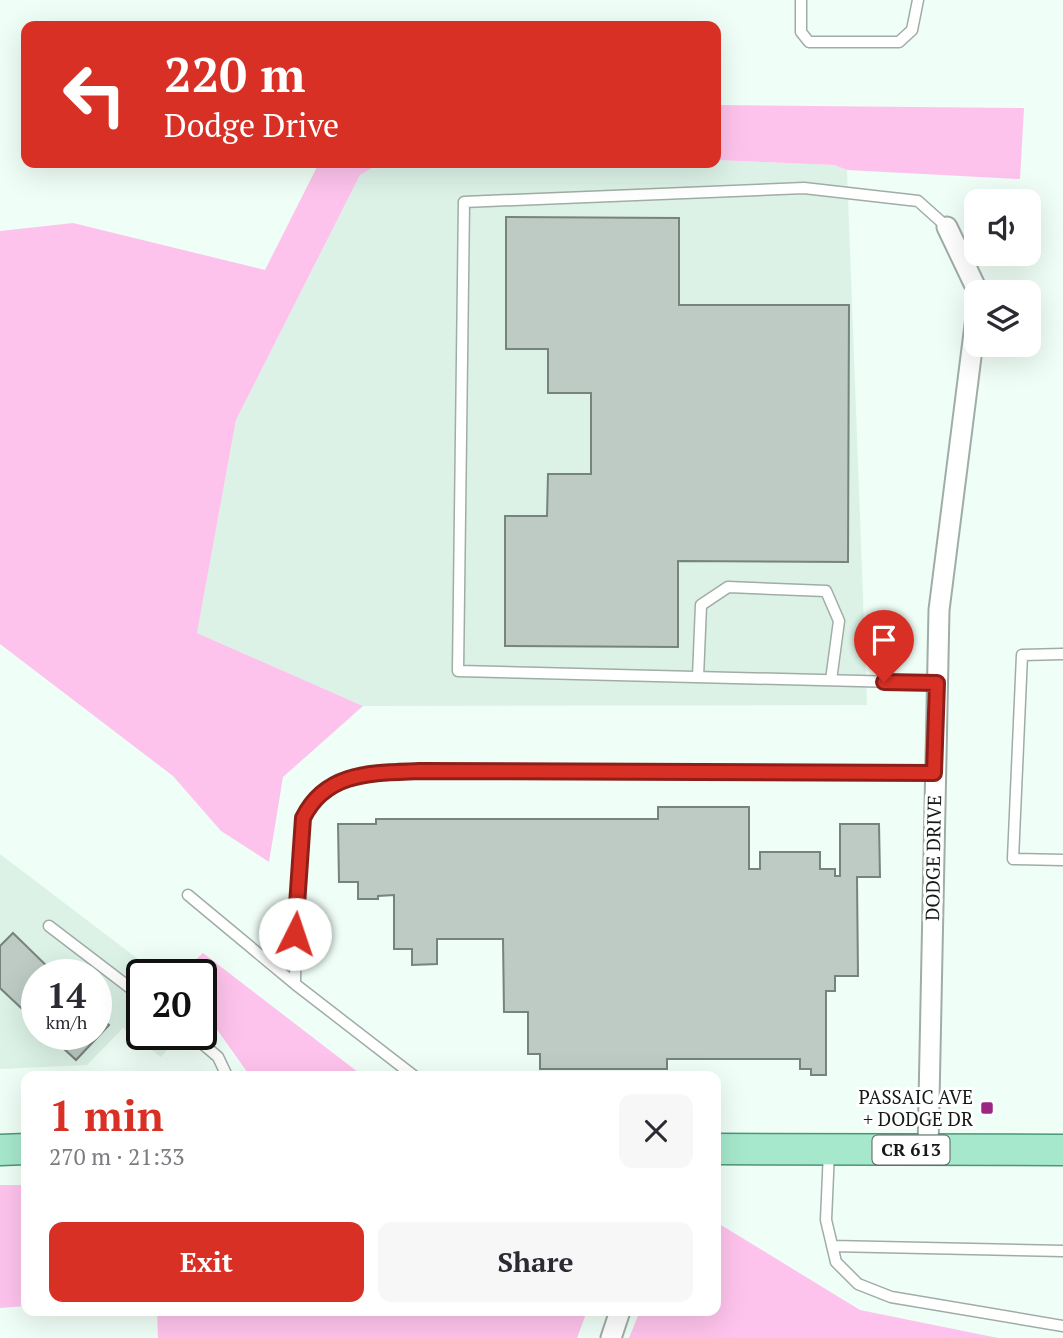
<!DOCTYPE html>
<meta charset="utf-8">
<style>
body{margin:0;font-family:"PT Serif",serif;background:#f7f7f7;color:#2b2b33;height:100vh;display:flex;flex-direction:column;font-size:26px;white-space:nowrap}
*{box-sizing:border-box;margin:0}
p{font-size:23px;color:#7c7c81}
.icon{flex:none;width:38px;height:38px;fill:none;stroke:currentColor;stroke-width:2;stroke-linecap:round;stroke-linejoin:round}
.map{position:relative;flex:1;overflow:hidden}
.details{position:absolute;left:21px;top:1071px;width:700px;height:245px;display:flex;flex-direction:column;background:#fff;border-radius:14px;box-shadow:0 7px 28px #0002}
.details>*{flex:none}
.hud{position:absolute;left:21px;top:21px;width:700px;height:147px;border-radius:14px;box-shadow:0 7px 28px #0002;background:#d93025;color:#fff;overflow:hidden}
.buttons{position:absolute;left:964px;top:189px;display:grid;gap:14px}
.buttons a{display:grid;place-items:center;width:77px;height:77px;border-radius:14px;background:#fff;box-shadow:0 7px 28px #0002;font-size:35px}
.speed{position:absolute;left:21px;top:959px;display:flex;gap:14px;font-size:35px;font-weight:700;text-align:center}
.speed>*{display:grid;place-content:center;width:91px;height:91px;border-radius:50%;background:#fff;box-shadow:0 7px 28px #0002;line-height:1}
.speed small{font-size:18px;font-weight:400}
.speed .limit{border:4px solid #111;border-radius:10px;background:#fff;color:#111}
.pin{position:absolute;display:grid;place-items:center;width:60px;height:60px;color:#fff;margin:-72px -30px;border-radius:50% 50% 50% 0;rotate:-45deg;box-shadow:0 0 7px #0007}
.pin .icon{rotate:45deg}
.me{position:absolute;width:77px;margin:-38px;rotate:4deg;stroke-linejoin:round;filter:drop-shadow(0 0 5px #0008)}
.turn{display:flex;align-items:center;gap:24px;height:147px;padding:0 28px;font-size:32px}
.turn .icon{width:91px;height:91px;stroke-width:2.5}
.turn b{display:block;font-size:49px;line-height:60px}
.round{display:grid;place-items:center;flex:none;width:74px;height:74px;border-radius:14px;background:#f7f7f7}
.overview{display:flex;align-items:center;justify-content:space-between;height:119px;padding:0 28px}
h1{font-size:42px;font-weight:700;line-height:52px;color:#d93025}
.primary-button{display:flex;gap:14px;margin-top:auto;padding:14px 28px}
.primary-button a{flex:1;height:80px;border-radius:14px;background:#d93025;color:#fff;font-size:28px;font-weight:700;line-height:80px;text-align:center}
.primary-button a+a{background:#f7f7f7;color:#2b2b33}
.map>svg:first-child{display:block}
</style>
<div class="map">
<svg width="1063" height="1338" viewBox="0 0 1063 1338">
<rect width="100%" height="100%" fill="#effef6"/>
<path fill="#dcf2e7" fill-rule="evenodd" d="M716,160L834,165L847,170L867,705L363,706L197,633L236,420L360,175L381,163H716Z
M0,854L159,975H142V1034H181L161,1057L123,1028L87,1065L0,1069ZM37,975H96V1034H37Z"/>
<path fill="#fec3ec" d="M716,105L1024,108L1020,179L847,170L834,165L716,160Z
M319,163H381L360,175L236,420L197,633L363,706L283,777L269,862L221,831L173,776L0,644V231L73,223L265,270Z
M203,953L363,1076H250L201,1007V975H179Z
M0,1185H26V1306L0,1308Z
M716,1222L860,1310L998,1338H629L640,1311H716Z
M157,1311H587L577,1338H158Z"/>
<path fill="#bdcbc4" stroke="#77837d" stroke-width="2" d="M506,217L679,218V305H849L848,562L678,561V647L505,646V516H547L548,474H591V393H548V349H506Z
M658,807H749V869H760V852H820V869H835V876H840V824H879L880,877H857L858,976H835V991H826V1075H811V1069H800V1059H667V1069H540V1054H528V1012H504L503,939H437V964L412,965V949H394V895L378,896V899H358V882H339L338,824H376V819H658Z
M13,933L56,975H37V1023L0,988V946Z
M96,1013L109,1025L76,1060L48,1034H96Z"/>
<g fill="none" stroke-linecap="round" stroke-linejoin="round">
<g stroke="#a0ada6" stroke-width="13">
<path id="lane" d="M801,0V32L809,42H899L912,30L918,0
M1063,654L1022,655L1013,859L1063,860
M698,677L701,605L728,587L826,591L839,621L831,680
M937,683L458,671L464,202L804,188L918,201L947,227
M188,895L295,984L414,1076
M49,926L142,997
M295,984L296,916L303,818L312,802L324,790L364,774L419,771L934,773
M191,1034L218,1057L227,1076
M829,1151L826,1220L836,1262L858,1284L891,1297L1063,1326
M832,1246L1063,1251"/>
</g>
<g stroke="#a0ada6" stroke-width="23">
<path id="street" d="M947,227L978,292
M928,1150L939,610L976,317
M611,1338L620,1311"/>
</g>
<g stroke="#4c9676" stroke-width="33">
<path id="primary" d="M716,1149L1063,1150
M0,1150L26,1149"/>
</g>
<use href="#lane" stroke="#fff" stroke-width="10"/>
<use href="#street" stroke="#fff" stroke-width="19"/>
<use href="#primary" stroke="#a6e8cb" stroke-width="30"/>
</g>
<g fill="none" stroke-linecap="round" stroke-linejoin="round">
<g stroke="#8d1f18" stroke-width="18">
<path id="route" d="M295,934L303,818C326,771 373,773 419,771L934,773L937,683L884,682"/>
</g>
<use href="#route" stroke="#d93025" stroke-width="12"/>
</g>
<rect fill="#9a2783" stroke="#fff" stroke-width="2.5" x="980" y="1101" width="14" height="14" rx="3.5"/>
<g text-anchor="middle" stroke-width="6" stroke-linejoin="round" paint-order="stroke">
<rect fill="#fff" stroke="#5b5f5d" stroke-width="2" x="872.5" y="1135.5" width="77" height="29" rx="5"/>
<g font-size="18" font-weight="bold" fill="#151a17">
<text x="911" y="1156">CR 613</text>
</g>
<g font-size="19" fill="#151a17" stroke="#fff">
<text transform="translate(933 858) rotate(-89)" y="7">DODGE DRIVE</text>
</g>
<g font-size="19" fill="#151a17" stroke="#fff" text-anchor="end">
<text x="973" y="1104">PASSAIC AVE<tspan x="973" dy="22">+ DODGE DR</tspan></text>
</g>
</g>
</svg>
<div class="buttons">
<a><svg class="icon" aria-label="sound" viewBox="0 0 24 24"><path d="M4 9h4l5-4v14l-5-4H4zM17 9q2 3 0 6"/></svg></a>
<a><svg class="icon" aria-label="layers" viewBox="0 0 24 24"><path d="M12 4l9 5-9 5-9-5zM3 14l9 5 9-5"/></svg></a>
</div>
<div class="speed"><div>14<small>km/h</small></div><div class="limit">20</div></div>
<div class="pin" style="left:884px;top:682px;background:#d93025"><svg class="icon" aria-label="arrive" viewBox="0 0 24 24"><path d="M6 21V4h12l-3 4 3 4H6"/></svg></div>
<svg class="me" style="left:295px;top:934px" viewBox="-20 -20 40 40"><circle r="19" fill="#fff"/><path d="M0-13L10 11 0 6-10 11z" fill="#d93025"/></svg>
<div class="hud">
<div class="turn"><svg class="icon" aria-label="left" viewBox="0 0 24 24"><path d="M17 20v-9H6M10 6l-5 5 5 5"/></svg><div><b>220 m</b>Dodge Drive</div></div>
</div>
<section class="details">
<div class="overview"><div><h1>1 min</h1><p>270 m · 21:33</p></div><a class="round"><svg class="icon" aria-label="close" viewBox="0 0 24 24"><path d="M6 6l12 12M18 6L6 18"/></svg></a></div>
<div class="primary-button"><a>Exit</a><a>Share</a></div>
</section>
</div>
